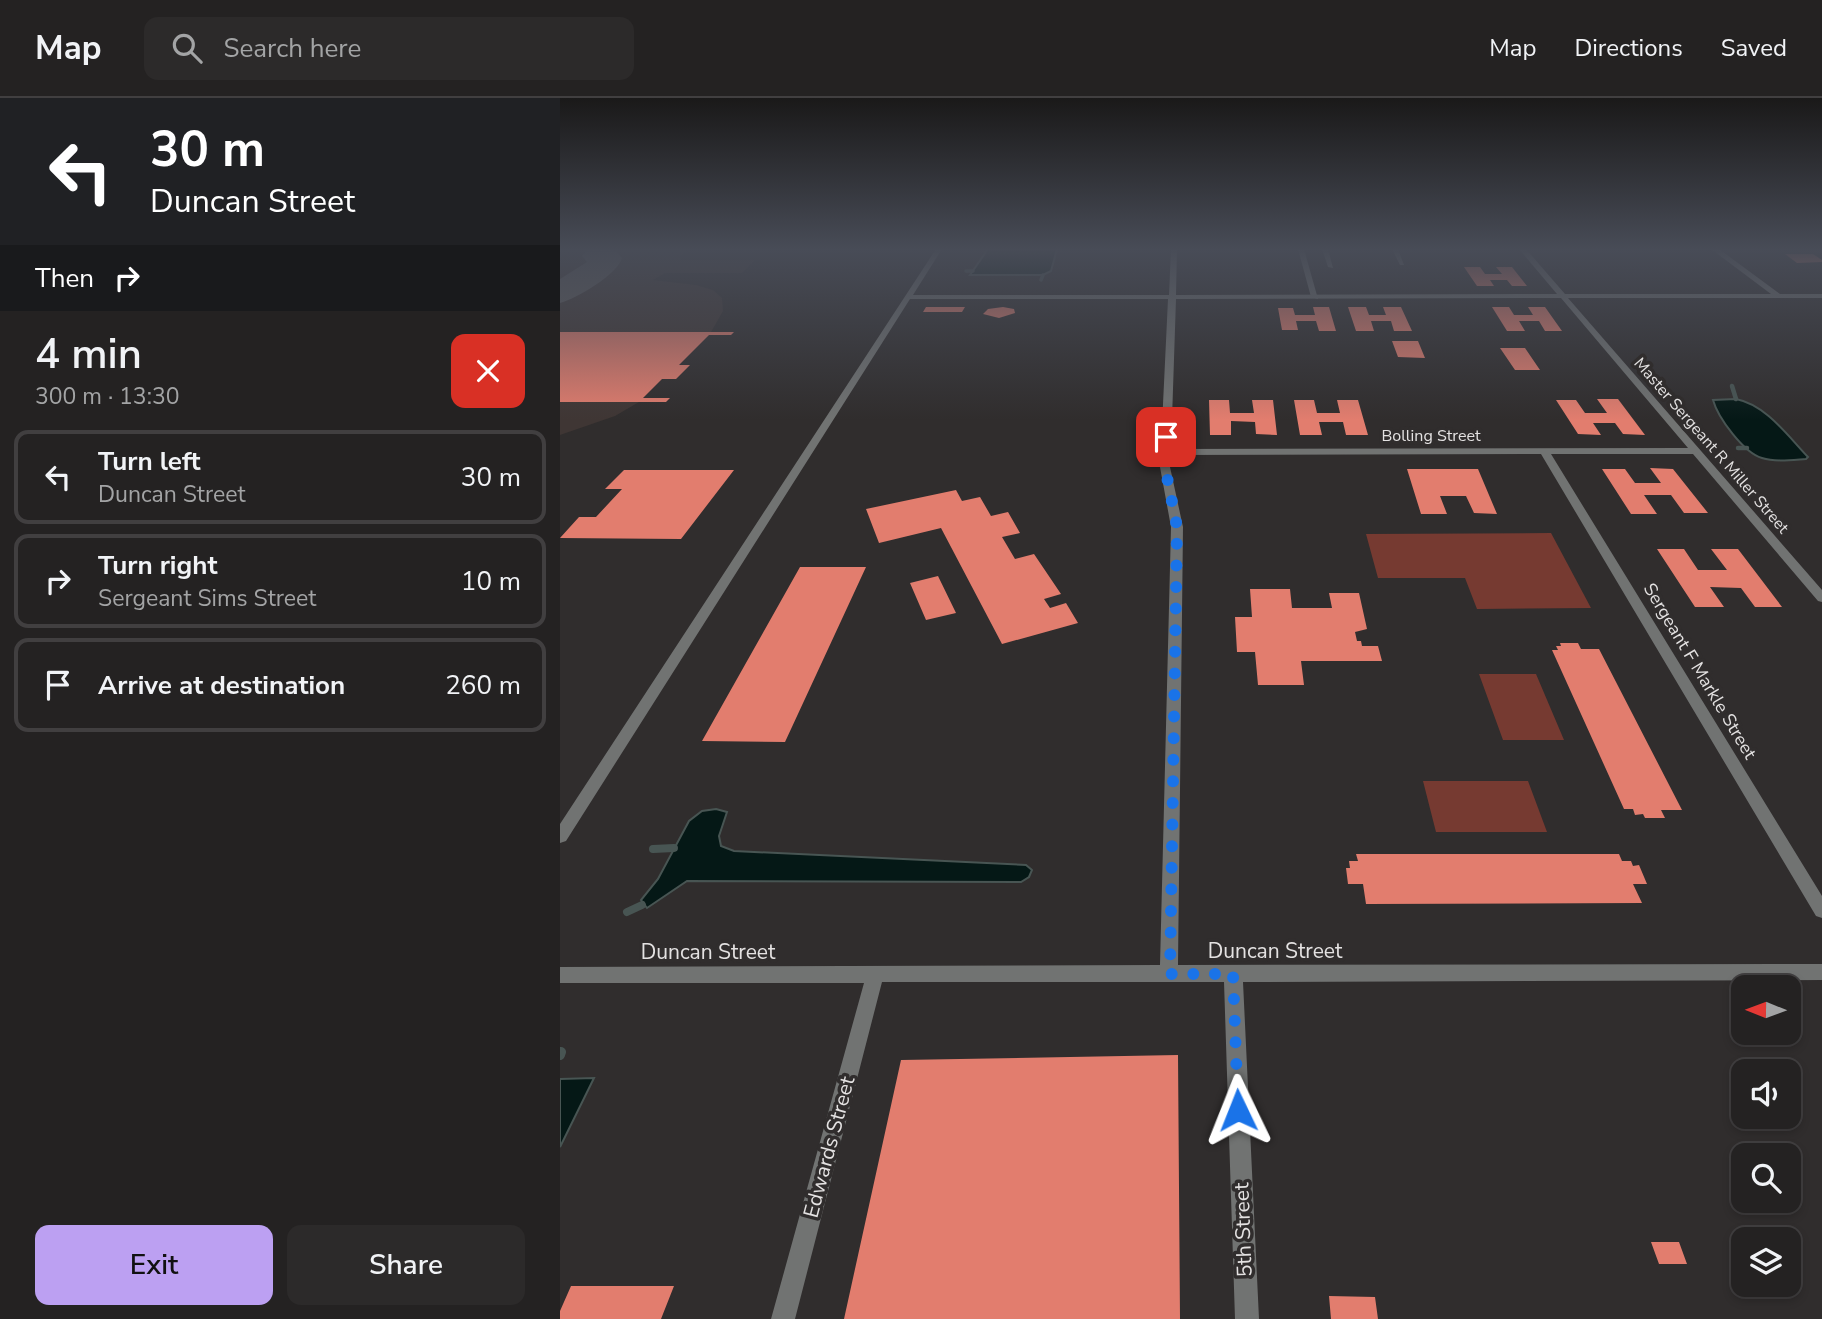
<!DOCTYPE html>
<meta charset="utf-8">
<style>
body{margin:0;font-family:"Nunito Sans",sans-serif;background:#2c2a2a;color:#f1f3f6;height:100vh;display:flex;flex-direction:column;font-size:26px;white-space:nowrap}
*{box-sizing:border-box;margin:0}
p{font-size:23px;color:#a3a4a5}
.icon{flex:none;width:38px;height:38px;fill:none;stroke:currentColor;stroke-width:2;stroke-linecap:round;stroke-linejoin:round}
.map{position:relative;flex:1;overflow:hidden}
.drawer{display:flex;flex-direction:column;background:#242222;width:560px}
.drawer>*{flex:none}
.hud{background:#202124;color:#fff;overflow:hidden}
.needle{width:46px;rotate:271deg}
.controls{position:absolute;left:1171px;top:877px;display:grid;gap:14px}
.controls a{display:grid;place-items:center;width:70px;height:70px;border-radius:14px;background:#242222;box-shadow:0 4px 10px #0003,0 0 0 2px #413f40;font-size:35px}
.pin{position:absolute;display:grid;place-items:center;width:60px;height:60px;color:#fff;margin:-30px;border-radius:14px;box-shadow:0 4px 10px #0006}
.me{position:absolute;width:77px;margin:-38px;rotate:358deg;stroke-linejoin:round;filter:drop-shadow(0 0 5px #0008)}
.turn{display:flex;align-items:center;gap:24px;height:147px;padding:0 35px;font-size:32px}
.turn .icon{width:91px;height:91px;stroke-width:2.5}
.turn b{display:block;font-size:49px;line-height:60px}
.then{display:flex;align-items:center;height:66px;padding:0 35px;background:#0003;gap:14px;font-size:26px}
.round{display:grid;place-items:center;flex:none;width:74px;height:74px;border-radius:14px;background:#2c2a2a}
.overview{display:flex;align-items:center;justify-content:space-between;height:119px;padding:0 35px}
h1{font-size:42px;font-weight:600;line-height:52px}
.cta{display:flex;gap:14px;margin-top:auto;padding:14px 35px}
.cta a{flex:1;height:80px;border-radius:14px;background:#bca0f2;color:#111;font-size:28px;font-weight:600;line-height:80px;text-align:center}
.cta a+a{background:#2c2a2a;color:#f1f3f6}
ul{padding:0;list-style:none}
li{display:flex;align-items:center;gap:21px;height:94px;margin:0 14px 10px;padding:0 21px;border:4px solid #413f40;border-radius:14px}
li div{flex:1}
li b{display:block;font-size:26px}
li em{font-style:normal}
header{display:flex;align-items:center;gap:42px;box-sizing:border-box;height:98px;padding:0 35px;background:#242222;border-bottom:2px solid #413f40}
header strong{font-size:33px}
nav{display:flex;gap:38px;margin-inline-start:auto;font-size:24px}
.search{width:490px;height:63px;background:#2c2a2a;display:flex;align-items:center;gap:18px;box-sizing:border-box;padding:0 24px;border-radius:14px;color:#a3a4a5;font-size:26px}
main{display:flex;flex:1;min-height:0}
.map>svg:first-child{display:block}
</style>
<header>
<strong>Map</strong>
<div class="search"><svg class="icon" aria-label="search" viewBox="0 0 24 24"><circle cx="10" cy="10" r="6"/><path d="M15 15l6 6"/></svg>Search here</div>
<nav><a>Map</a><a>Directions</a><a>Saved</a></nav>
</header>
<main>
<section class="drawer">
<div class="hud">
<div class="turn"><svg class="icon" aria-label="left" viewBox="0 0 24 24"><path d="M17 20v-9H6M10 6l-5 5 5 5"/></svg><div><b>30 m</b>Duncan Street</div></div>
<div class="then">Then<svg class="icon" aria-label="right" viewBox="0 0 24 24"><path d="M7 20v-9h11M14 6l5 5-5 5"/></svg></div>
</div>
<div class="overview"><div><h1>4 min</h1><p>300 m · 13:30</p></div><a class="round" style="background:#d93025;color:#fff"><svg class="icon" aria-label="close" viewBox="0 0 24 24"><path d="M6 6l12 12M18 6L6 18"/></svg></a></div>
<ul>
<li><svg class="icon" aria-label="left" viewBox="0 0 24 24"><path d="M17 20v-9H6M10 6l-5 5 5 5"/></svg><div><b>Turn left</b><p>Duncan Street</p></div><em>30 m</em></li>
<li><svg class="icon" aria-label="right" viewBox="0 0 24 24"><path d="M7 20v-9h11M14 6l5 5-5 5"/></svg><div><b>Turn right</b><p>Sergeant Sims Street</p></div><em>10 m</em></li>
<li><svg class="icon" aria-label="arrive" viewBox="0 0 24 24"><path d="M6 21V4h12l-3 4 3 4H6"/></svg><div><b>Arrive at destination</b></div><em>260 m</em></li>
</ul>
<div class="cta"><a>Exit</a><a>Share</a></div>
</section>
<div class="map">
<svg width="1262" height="1221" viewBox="0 0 1262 1221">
<rect width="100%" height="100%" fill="#302d2d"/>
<path fill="#3f3634" d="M0,151H128L120,158L121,162H195L182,175H105L93,182L136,187L153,192L162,200L163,213L151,234H0Z
M0,304H79L55,318L0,337Z"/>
<path fill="#763a31" d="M991,435L1031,510L917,511L905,480H818L806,436Z
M919,576H976L1004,642H943Z
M863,683H968L987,734H876Z"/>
<path fill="#051816" stroke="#485553" stroke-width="2" d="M428,151H497L491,173L483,177H410Z
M1176,301C1206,307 1227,337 1248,359L1246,361C1231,362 1215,364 1202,360C1184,355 1158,320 1153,302Z
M156,711L167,714L159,738L161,748L174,753L466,767L472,772L469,779L461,784L127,783L87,810L81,802L98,781L129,723L142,713Z
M34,980L0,1049V981Z"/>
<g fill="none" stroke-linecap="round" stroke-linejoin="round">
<path stroke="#485553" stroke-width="3.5" d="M406,173H413
M481,182L483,177"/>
<path stroke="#485553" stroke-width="4.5" d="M1172,288L1176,301
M1178,350H1187"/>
<path stroke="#485553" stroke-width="8" d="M93,751L114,750
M67,814L82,807"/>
<path stroke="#485553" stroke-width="10" d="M0,957L1,954"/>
<path fill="#5e5c5c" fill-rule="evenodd" d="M48,151L57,154L62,160C58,176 16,201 0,205V181L27,164L22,158L27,152Z"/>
</g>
<path fill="#e27d6e" d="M1225,156H1253L1262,162V164L1237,165Z
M904,169H920L925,176H942L936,169H952L967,188H952L947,182H930L934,188H917Z
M366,209H405L402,214H363Z
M443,209L454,211L455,215L439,220L423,216L428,211Z
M753,209H769L776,233H759L756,223H736L738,232H722L718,210H733L735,217H755Z
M788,209H806L809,217H826L823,209H841L852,233H834L831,223H811L814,233H796Z
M932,209H949L954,217H973L968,209H985L1002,233H985L979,223H959L965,233H947Z
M0,234H174L171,237H149L119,267H130L116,281H102L83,300H110L106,304H0Z
M832,243H858L865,260L838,259Z
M940,250H965L980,272H955Z
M1037,301H1058L1085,337L1063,336L1055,325H1033L1041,337L1018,336L996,302H1016L1025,315H1047Z
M649,302H669L670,315H694L692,302H713L717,337L696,336L695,324L671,323V337H650Z
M734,302H754L757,315H780L777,302H798L808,337H786L783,324H759L762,337H740Z
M1090,370L1113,371L1148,415H1124L1111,397H1084L1097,416H1071L1042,371H1065L1075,385H1101Z
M847,371H918L937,416L914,415L906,398H880L887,416H861Z
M64,372H174L121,441L0,440L19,419H36L62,391H45Z
M396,392L402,403L420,399L431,418L448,414L460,435L442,439L455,461L474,456L501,496L484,501L490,510L506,505L518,525L442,546L381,430L319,445L306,411Z
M1097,451H1124L1138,472H1167L1151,451H1178L1222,509H1195L1181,490L1150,489L1164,509H1135Z
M240,469H306L225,644L142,643Z
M378,478L396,515L366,522L350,485Z
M690,491H730L732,510H772L769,495H799L807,531L795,534L797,543H801L802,548H818L822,563H741L744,587H698L695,554H677L675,519H692Z
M1000,545H1018L1021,551H1039L1122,712H1101L1105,720H1085L1083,716L1075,717L1073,711H1064L992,552H998L996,548H1001Z
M796,756H1059L1062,763H1071L1073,768L1079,767L1087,786H1073L1082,805L806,806L803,786H788L786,770H790L789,763H798Z
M618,957L620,1221H284L341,962Z
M1091,1144H1119L1127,1166H1099Z
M11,1188H114L101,1221H0V1213Z
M769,1198L815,1199L818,1221H771Z"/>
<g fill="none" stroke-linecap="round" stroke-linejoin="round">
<path fill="#717372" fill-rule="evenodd" d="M738,151H744L758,201L751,199Z
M762,151H768L773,170L768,169Z
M832,151H838L844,167H840Z"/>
<path fill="#717372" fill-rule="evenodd" d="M376,151H382L353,197H609L611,151H617L616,197L997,196L959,151H966L1005,196H1211L1151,151H1159L1220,196H1262V200H1008L1262,492V504L1258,503L1133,356H991L1262,798V820L1256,818L981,356L610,357V369L623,429L618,867L1262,866V882L683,884L699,1221H675L664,884H322L235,1221H211L304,885H0V869L600,867L611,429L600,369L608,201H350L6,743L0,745V726ZM1001,200L1128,350L611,351L616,201Z"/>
</g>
<linearGradient id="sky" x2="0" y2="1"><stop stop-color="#1a1919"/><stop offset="0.47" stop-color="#484c57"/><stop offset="1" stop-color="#484c57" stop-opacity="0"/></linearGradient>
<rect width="1262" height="322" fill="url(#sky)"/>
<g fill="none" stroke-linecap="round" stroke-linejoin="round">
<path stroke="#1a73e8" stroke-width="12" stroke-dasharray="0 21.6" d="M606,339L605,369L617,429L610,876H673L678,1012"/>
</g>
<g text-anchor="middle" stroke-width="7" stroke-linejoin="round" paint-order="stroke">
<g font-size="16" fill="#e4e2e2" stroke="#302d2d">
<text x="871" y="343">Bolling Street</text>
<text transform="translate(1152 347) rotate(49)" y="6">Master Sergeant R Miller Street</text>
</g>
<g font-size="18" fill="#e4e2e2" stroke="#302d2d">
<text transform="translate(1140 573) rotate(59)" y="6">Sergeant F Markle Street</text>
</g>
<g font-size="21" fill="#e4e2e2" stroke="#302d2d">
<text x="715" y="860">Duncan Street</text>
<text x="148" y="861">Duncan Street</text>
<text transform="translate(269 1049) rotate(-75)" y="7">Edwards Street</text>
<text transform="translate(683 1132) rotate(-92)" y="7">5th Street</text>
</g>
</g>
</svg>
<div class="controls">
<a><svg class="needle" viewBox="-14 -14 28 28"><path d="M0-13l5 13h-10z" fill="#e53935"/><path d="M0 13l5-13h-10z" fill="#a3a4a5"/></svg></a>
<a><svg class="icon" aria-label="sound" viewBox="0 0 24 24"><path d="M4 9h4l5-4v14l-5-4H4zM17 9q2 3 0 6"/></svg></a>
<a><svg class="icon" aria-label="search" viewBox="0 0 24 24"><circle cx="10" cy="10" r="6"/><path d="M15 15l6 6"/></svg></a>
<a><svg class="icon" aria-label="layers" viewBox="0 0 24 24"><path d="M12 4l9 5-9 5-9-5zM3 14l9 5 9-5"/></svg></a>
</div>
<div class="pin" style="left:606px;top:339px;background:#d93025"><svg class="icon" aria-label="arrive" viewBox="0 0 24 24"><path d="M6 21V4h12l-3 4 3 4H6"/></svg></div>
<svg class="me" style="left:678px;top:1012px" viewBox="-20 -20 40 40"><path d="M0-17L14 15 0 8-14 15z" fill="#1a73e8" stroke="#fff" stroke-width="4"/></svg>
</div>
</main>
